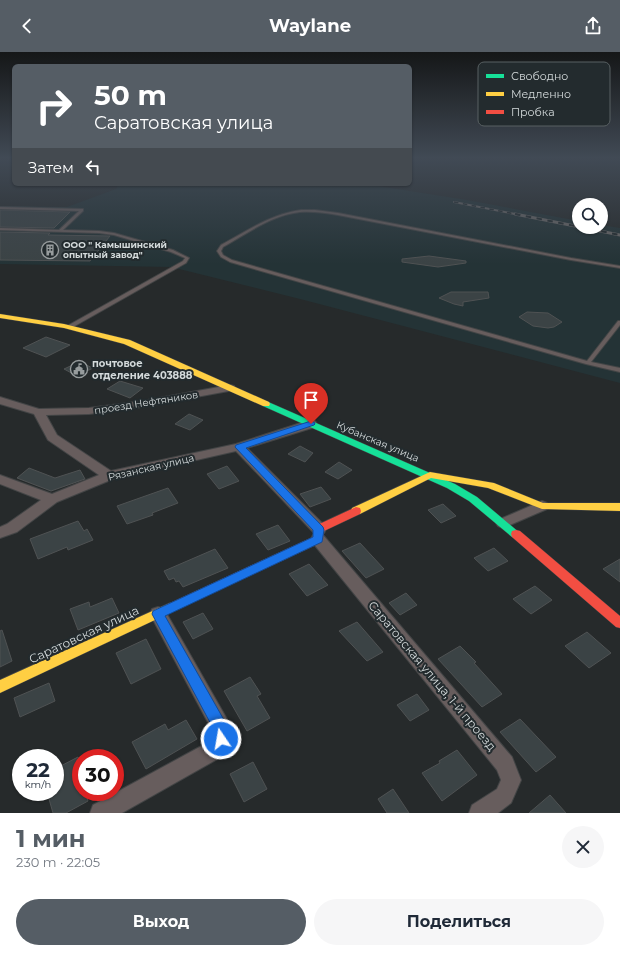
<!DOCTYPE html>
<html lang="ru">
<meta charset="utf-8">
<style>
body{margin:0;font-family:Montserrat,sans-serif;background:#f6f6f7;color:#1f2937;height:100vh;display:flex;flex-direction:column;font-size:15px;white-space:nowrap}
*{box-sizing:border-box;margin:0}
p{font-size:13px;color:#747a83}
.icon{flex:none;width:22px;height:22px;fill:none;stroke:currentColor;stroke-width:2;stroke-linecap:round;stroke-linejoin:round}
.map{position:relative;height:761px;overflow:hidden}
.side{display:flex;flex-direction:column;background:#fff;flex:1}
.side>*{flex:none}
.banner{position:absolute;left:12px;top:12px;width:400px;height:122px;border-radius:6px;box-shadow:0 1px 3px #0004;background:#555d65;color:#fff;overflow:hidden}
.buttons{position:absolute;left:572px;top:146px;display:grid;gap:8px}
.buttons a{display:grid;place-items:center;width:36px;height:36px;border-radius:50%;background:#fff;box-shadow:0 1px 3px #0004;font-size:20px}
.speed{position:absolute;left:12px;top:697px;display:flex;gap:8px;font-size:20px;font-weight:700;text-align:center}
.speed>*{display:grid;place-content:center;width:52px;height:52px;border-radius:50%;background:#fff;box-shadow:0 1px 3px #0004;line-height:1}
.speed small{font-size:10px;font-weight:400}
.speed .limit{border:6px solid #d22;background:#fff;color:#111}
.pin{position:absolute;display:grid;place-items:center;width:34px;height:34px;color:#fff;margin:-41px -17px;border-radius:50% 50% 50% 0;rotate:-45deg;box-shadow:0 0 4px #0007}
.pin .icon{rotate:45deg}
.me{position:absolute;width:44px;margin:-22px;rotate:348deg;stroke-linejoin:round;filter:drop-shadow(0 0 3px #0008)}
.turn{display:flex;align-items:center;gap:14px;height:84px;padding:0 16px;font-size:18px}
.turn .icon{width:52px;height:52px;stroke-width:2.5}
.turn b{display:block;font-size:28px;line-height:34px}
.then{display:flex;align-items:center;height:38px;padding:0 16px;background:#0003;gap:8px;font-size:15px}
.round{display:grid;place-items:center;flex:none;width:42px;height:42px;border-radius:21px;background:#f6f6f7}
.summary{display:flex;align-items:center;justify-content:space-between;height:68px;padding:0 16px}
h1{font-size:24px;font-weight:700;line-height:30px;color:#555d65}
.primary-button{display:flex;gap:8px;margin-top:auto;padding:8px 16px}
.primary-button a{flex:1;height:46px;border-radius:24px;background:#555d65;color:#fff;font-size:16px;font-weight:700;line-height:46px;text-align:center}
.primary-button a+a{background:#f6f6f7;color:#1f2937}
header{display:flex;justify-content:space-between;align-items:center;height:52px;padding:0 16px;background:#555d65;color:#fff;font-size:18px;font-weight:700}
.map>svg:first-child{display:block}
</style>
<header><svg class="icon" aria-label="back" viewBox="0 0 24 24"><path d="M15 5l-7 7 7 7"/></svg>Waylane<svg class="icon" aria-label="share" viewBox="0 0 24 24"><path d="M12 15V3M7 8l5-5 5 5M5 13v7h14v-7"/></svg></header>
<div class="map">
<svg width="620" height="761" viewBox="0 0 620 761">
<rect width="100%" height="100%" fill="#262a2b"/>
<path fill="#243336" d="M119,132H365L467,148L579,169V175H601V173L620,176V331L304,248L171,215L0,212V154L67,155L116,137Z"/>
<path fill="#3b4345" stroke="#4f5253" d="M0,158L70,160L54,176L0,175Z
M0,180L50,181L48,183L110,184L90,209L0,208Z
M429,204L466,209V211L438,215L402,210V207Z
M451,240H488L489,246L463,250V254L454,252L439,246Z
M527,260L548,261L562,270L554,275L548,276L533,274L519,265Z
M46,285L70,293L46,305L23,296Z
M79,310L93,316L77,324L64,317Z
M120,329L143,336L130,346L107,337Z
M189,362L203,368L190,378L175,372Z
M300,394L313,401L305,410L288,402Z
M339,410L352,418L338,427L325,420Z
M227,414L239,429L219,437L207,422Z
M29,416L55,426L80,418L85,427L51,439L17,426Z
M321,435L331,447L310,455L300,442Z
M168,436L178,451L152,461L153,463L127,472L117,454Z
M443,452L456,464L441,471L428,458Z
M78,469L84,479L87,477L93,488L68,498L67,495L38,507L30,487Z
M278,473L290,489L268,498L256,482Z
M360,491L384,517L366,526L342,499Z
M494,496L508,509L488,519L474,506Z
M215,497L228,516L183,535L179,529L176,530L174,526L169,528L164,519Z
M620,507V530L603,517Z
M309,512L328,533L307,544L289,522Z
M535,534L552,548L531,562L513,547Z
M406,541L417,553L400,563L389,551Z
M112,546L119,561L78,578L70,557L89,550L90,555Z
M203,561L213,577L193,587L183,570Z
M357,570L383,600L367,609L339,579Z
M2,578L12,609L0,615V579Z
M587,580L611,601L589,616L565,594Z
M146,587L161,617L131,632L116,601Z
M460,594L476,610L474,611L502,642L482,655L438,607Z
M250,625L261,642L257,644L270,666L247,679L224,639Z
M49,631L55,649L20,665L14,646Z
M417,642L429,658L410,669L397,653Z
M520,667L556,705L536,720L500,680Z
M186,668L197,687L146,717L132,690L165,672L168,678Z
M457,698L477,723L442,749L422,721L440,711L439,709Z
M78,705L81,712V740H85L88,749L66,761H53L47,740H55V717Z
M253,710L267,737L244,750L230,722Z
M393,737L409,761H387L378,747Z
M550,743L566,761H529Z"/>
<g fill="none" stroke-linecap="round" stroke-linejoin="round">
<g stroke="#434546" stroke-width="2">
<path id="lane" d="M0,155L83,157V159L63,178L99,179L114,181L173,198L189,206L186,211L73,275H69V273L183,209L185,206L171,200L114,183L99,181L0,178V176L59,178L79,159L0,157Z
M301,158H315L338,161L571,206L620,214V216L571,208L338,163C326,161 313,159 300,160C272,163 248,181 223,195L221,199L223,203L232,208L587,309L618,269H620V273L591,310L620,316V320L586,312L230,210L221,205L217,199L221,193C247,179 271,162 301,158Z"/>
</g>
<g stroke="#434546" stroke-width="2">
<path id="street" d="M230,333L234,334L235,336L234,338L142,355L89,362L46,363L57,383L111,419L236,392L307,369H315L317,372L315,375L247,396L324,473L326,477L324,481L319,482L314,481L236,399L113,427L57,450L17,480L0,486V475L7,472L41,448L0,432V423L52,442L99,423L48,388L34,362L0,352V345L39,357L89,356L142,349Z
M542,449L547,451L549,454L547,457L503,476L498,474L496,471L498,468Z
M318,482L323,483L512,705L521,728L511,751L498,761H469L472,753L497,737L501,728L497,718L313,491L311,487L313,483Z
M158,555L164,557L228,669L231,675V687L221,705L122,761H90L93,753L207,691L211,685V676L150,562L152,557Z"/>
</g>
<g stroke="#434546" stroke-width="1">
<path id="fast" d="M266,349L455,432L477,445L521,482L520,485L516,486L512,485L469,449L447,436L263,354L262,352Z"/>
</g>
<g stroke="#434546" stroke-width="1">
<path id="slow" d="M0,262L64,272L130,288L269,350L270,352L269,354H263L124,292L64,276L0,266Z
M430,420L494,431L543,451H620V459L542,457L488,436L431,426L360,462H352L351,459L352,456Z
M170,551L174,553L176,556L174,559L0,641V628Z"/>
</g>
<g stroke="#434546" stroke-width="1">
<path id="jam" d="M356,455L360,456L361,459L360,462L324,479L322,490L174,559L170,561L166,559L164,556L166,553L313,485L315,474Z
M516,478L520,479L620,564V576L616,575L512,485L511,482L512,479Z"/>
</g>
<use href="#lane" fill="#675d5d" fill-rule="evenodd"/>
<use href="#street" fill="#675d5d" fill-rule="evenodd"/>
<use href="#fast" fill="#16e098" fill-rule="evenodd"/>
<use href="#slow" fill="#ffcf43" fill-rule="evenodd"/>
<use href="#jam" fill="#f24e42" fill-rule="evenodd"/>
<g stroke="#686666" stroke-width="2">
<path id="rail-far1" d="M454,150L520,163"/>
</g>
<g stroke="#686666" stroke-width="3">
<path id="rail" d="M515,162L620,183"/>
</g>
<use href="#rail-far1" stroke="#232b2e" stroke-width="1.5" stroke-dasharray="4.5" stroke-linecap="butt"/>
<use href="#rail" stroke="#232b2e" stroke-width="2" stroke-dasharray="5.5" stroke-linecap="butt"/>
</g>
<linearGradient id="sky" x2="0" y2="1"><stop stop-color="#151718"/><stop offset="0.5" stop-color="#414a55"/><stop offset="1" stop-color="#414a55" stop-opacity="0"/></linearGradient>
<rect width="620" height="212" fill="url(#sky)"/>
<path fill="#1a73e8" stroke="#114b97" d="M311,369L314,370L315,372L314,373L246,396L323,475L324,478L322,490L165,564L228,675V687L226,692L221,694L216,692L214,687L213,676L152,562L153,559L313,485V478L235,395L236,393Z"/>
<defs>
<g id="building-ring" transform="scale(0.9)"><circle r="9.5" fill="#232b2e" stroke="#979c9d" stroke-width="1.5"/><path d="M-4-6H4V6H1V3H-1V6H-4ZM-2.5-4.3h1.7v1.8h-1.7ZM.8-4.3h1.7v1.8H.8ZM-2.5-1h1.7V.8h-1.7ZM.8-1h1.7V.8H.8Z" fill="#979c9d"/></g>
<g id="civic-ring" transform="scale(0.9)"><circle r="9.5" fill="#232b2e" stroke="#979c9d" stroke-width="1.5"/><path d="M-.6-6.5H3V-4.5H.6V-3L4-1V1h2V6H-6V1h2V-1L-.6-3ZM-1.2 2.5V6h2.4V2.5Z" fill="#979c9d"/></g>
</defs>
<g fill-rule="evenodd">
<use href="#building-ring" x="50" y="198"/>
<use href="#civic-ring" x="79" y="317"/>
</g>
<g text-anchor="middle" stroke-width="4" stroke-linejoin="round" paint-order="stroke">
<g font-size="9" font-weight="bold" fill="#d4dadb" stroke="#232b2e" text-anchor="start">
<text x="63" y="196">ООО " Камышинский<tspan x="63" dy="10">опытный завод"</tspan></text>
</g>
<g font-size="10" font-weight="bold" fill="#d4dadb" stroke="#232b2e" text-anchor="start">
<text x="92" y="315">почтовое<tspan x="92" dy="12">отделение 403888</tspan></text>
</g>
<g font-size="10" fill="#d4dadb" stroke="#232b2e">
<text transform="translate(146 350) rotate(-9)" y="4">проезд Нефтяников</text>
<text transform="translate(378 389) rotate(23)" y="4">Кубанская улица</text>
<text transform="translate(151 415) rotate(-13)" y="4">Рязанская улица</text>
</g>
<g font-size="12" fill="#d4dadb" stroke="#232b2e">
<text transform="translate(84 583) rotate(-25)" y="4">Саратовская улица</text>
<text transform="translate(432 624) rotate(50)" y="4">Саратовская улица, 1-й проезд</text>
</g>
</g>
<rect x="478" y="10" width="132" height="64" rx="6" fill="#232b2e" stroke="#586062" stroke-width="1"/>
<rect x="486" y="22" width="18" height="4" fill="#16e098"/>
<rect x="486" y="40" width="18" height="4" fill="#ffcf43"/>
<rect x="486" y="58" width="18" height="4" fill="#f24e42"/>
<g font-size="11" fill="#d4dadb">
<text x="511" y="28">Свободно</text>
<text x="511" y="46">Медленно</text>
<text x="511" y="64">Пробка</text>
</g>
</svg>
<div class="buttons">
<a><svg class="icon" aria-label="search" viewBox="0 0 24 24"><circle cx="10" cy="10" r="6"/><path d="M15 15l6 6"/></svg></a>
</div>
<div class="speed"><div>22<small>km/h</small></div><div class="limit">30</div></div>
<div class="pin" style="left:311px;top:372px;background:#d93025"><svg class="icon" aria-label="arrive" viewBox="0 0 24 24"><path d="M6 21V4h12l-3 4 3 4H6"/></svg></div>
<svg class="me" style="left:221px;top:687px" viewBox="-20 -20 40 40"><circle r="17" fill="#1a73e8" stroke="#fff" stroke-width="3"/><path d="M0-11L8 9 0 5-8 9z" fill="#fff"/></svg>
<div class="banner">
<div class="turn"><svg class="icon" aria-label="right" viewBox="0 0 24 24"><path d="M7 20v-9h11M14 6l5 5-5 5"/></svg><div><b>50 m</b>Саратовская улица</div></div>
<div class="then">Затем<svg class="icon" aria-label="left" viewBox="0 0 24 24"><path d="M17 20v-9H6M10 6l-5 5 5 5"/></svg></div>
</div>
</div>
<section class="side">
<div class="summary"><div><h1>1 мин</h1><p>230 m · 22:05</p></div><a class="round"><svg class="icon" aria-label="close" viewBox="0 0 24 24"><path d="M6 6l12 12M18 6L6 18"/></svg></a></div>
<div class="primary-button"><a>Выход</a><a>Поделиться</a></div>
</section>
